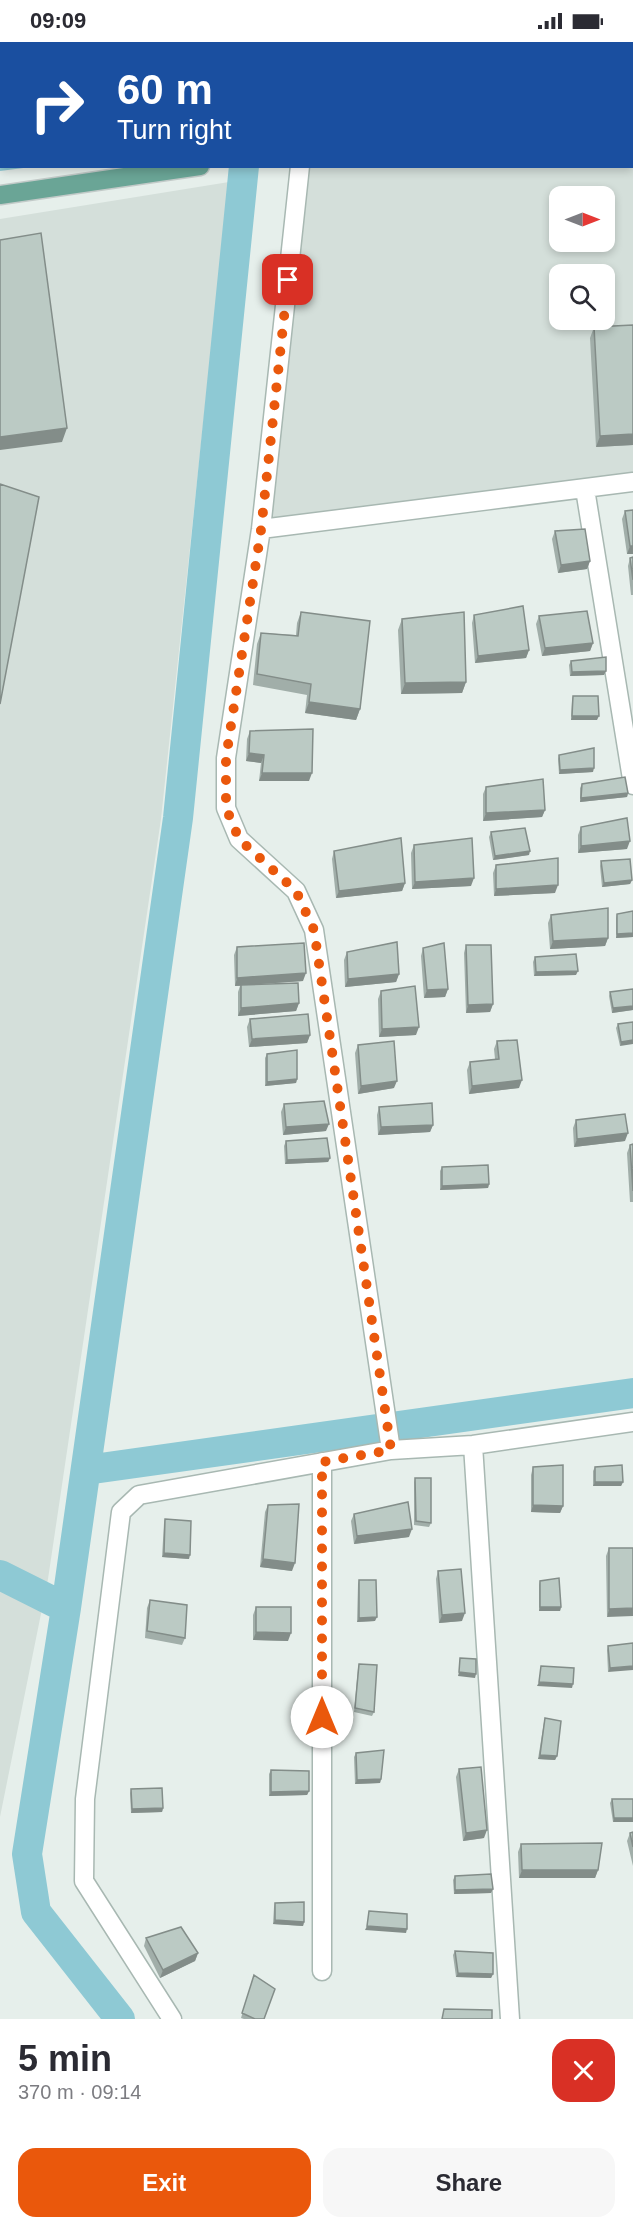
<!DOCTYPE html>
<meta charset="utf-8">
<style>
body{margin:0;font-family:Arial,sans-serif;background:#f7f7f7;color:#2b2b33;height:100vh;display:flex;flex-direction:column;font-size:22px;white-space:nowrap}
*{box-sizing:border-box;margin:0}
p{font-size:20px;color:#7c7c81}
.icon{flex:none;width:33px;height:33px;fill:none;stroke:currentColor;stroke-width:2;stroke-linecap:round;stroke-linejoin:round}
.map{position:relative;height:1977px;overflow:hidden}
.details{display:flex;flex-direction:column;background:#fff;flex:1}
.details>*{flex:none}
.top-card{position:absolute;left:0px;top:0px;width:633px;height:126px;box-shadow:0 3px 9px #0003;background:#1a4fa0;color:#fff;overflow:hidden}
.needle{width:39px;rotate:90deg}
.controls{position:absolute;left:549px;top:144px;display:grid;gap:12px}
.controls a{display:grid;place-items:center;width:66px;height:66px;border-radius:12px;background:#fff;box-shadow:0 3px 9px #0003;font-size:30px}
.pin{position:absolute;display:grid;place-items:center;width:51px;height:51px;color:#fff;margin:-26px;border-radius:12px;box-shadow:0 3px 9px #0006}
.me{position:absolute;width:66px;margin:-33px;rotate:0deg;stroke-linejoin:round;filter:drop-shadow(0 0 4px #0008)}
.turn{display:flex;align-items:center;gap:21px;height:126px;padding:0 18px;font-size:27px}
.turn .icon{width:78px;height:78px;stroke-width:2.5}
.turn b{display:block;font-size:42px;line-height:51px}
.round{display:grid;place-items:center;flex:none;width:63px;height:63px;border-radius:18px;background:#f7f7f7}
.head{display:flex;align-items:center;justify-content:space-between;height:102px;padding:0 18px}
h1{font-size:36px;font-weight:600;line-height:45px}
.action{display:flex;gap:12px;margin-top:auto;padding:12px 18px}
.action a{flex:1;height:69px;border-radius:18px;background:#ea580c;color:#fff;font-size:24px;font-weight:600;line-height:69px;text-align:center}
.action a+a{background:#f7f7f7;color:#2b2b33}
.status{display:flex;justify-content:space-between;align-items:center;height:42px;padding:0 30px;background:#fff;direction:ltr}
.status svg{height:16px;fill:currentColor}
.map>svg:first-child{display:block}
</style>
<div class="status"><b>09:09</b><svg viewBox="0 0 49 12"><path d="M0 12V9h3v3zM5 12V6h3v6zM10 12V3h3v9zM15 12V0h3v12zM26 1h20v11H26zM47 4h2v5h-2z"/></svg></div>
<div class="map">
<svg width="633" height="1977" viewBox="0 0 633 1977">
<rect width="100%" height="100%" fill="#e6efeb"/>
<path fill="#d4dfda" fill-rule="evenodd" d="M633,68V433L255,481L293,125L632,124ZM560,154H604V200H560ZM560,232H604V278H560Z
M229,140L161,777L48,1537L0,1775V177Z"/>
<path fill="#8ec9d4" d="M445,0H633V38L632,2L433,1Z
M1,57L2,124L31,125L0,129Z"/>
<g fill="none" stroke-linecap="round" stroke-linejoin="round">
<path stroke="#8ec9d4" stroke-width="30" d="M86,1428L633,1351
M0,1533L66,1566
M120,1977L36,1870L27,1812L66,1566L178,776L244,124"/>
<g stroke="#a8b8b2" stroke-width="21">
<path id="street" d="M321,2L334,0
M0,38H2
M300,124L261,487L226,716V766L239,797L296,849L314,888L391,1408
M585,447L633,743
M261,487L633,440
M473,1403L510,1977
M322,1420V1929
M172,1977L84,1839L85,1757L121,1470L139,1453L391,1408L473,1403L633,1380"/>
</g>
<g stroke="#c2cac8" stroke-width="21">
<path id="primary" d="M632,63H633
M0,153L200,124"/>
</g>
<use href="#street" stroke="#fff" stroke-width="18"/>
<use href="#primary" stroke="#6aa596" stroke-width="18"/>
</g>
<path fill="#a1aea9" d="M594,285L633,403L596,405L590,296Z
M625,469L633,512H627L622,477Z
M555,489L590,519L587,527L558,531L552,497Z
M633,515V553H631L628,524L630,516Z
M301,570L360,667L356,678L305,671L307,653L253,643L257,602L261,591L296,593L297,581Z
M474,573L529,608L526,616L475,621L472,581Z
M539,574L593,601L590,609L542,614L536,582Z
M402,577L466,640L462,651L401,652L398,588Z
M571,619L604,633L570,634L569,623Z
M573,654L597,678H571L572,658Z
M250,689L309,739H259L261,721L246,719L247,697Z
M559,713L593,730L559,732L558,717Z
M582,742L628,751L627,755L580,760V746Z
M486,745L545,768L542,775L483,779V752Z
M581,785L627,807L578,811V793Z
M491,790L529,813L493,818L489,795Z
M414,803L471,844L412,847L411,811Z
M334,809L405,841L402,849L336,856L332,817Z
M601,819L632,838L630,842L602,845L600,824Z
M496,823L555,851L494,854L493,831Z
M633,869V895L616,896V876L617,872Z
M551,873L608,896L605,904L550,907L548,881Z
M466,903L493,962L490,970L466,971L464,911Z
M237,905L303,939L260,942L299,961L296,969L238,974V950L240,944H235L234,913Z
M423,906L448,947L445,955L424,956L421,914Z
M347,910L399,932L396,940L345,945L344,918Z
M535,915L576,933L534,934L533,920Z
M633,947V968L612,971L609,954L610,950Z
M381,949L416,993L379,995L378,957Z
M250,977L310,993L307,1001L249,1005L247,985Z
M633,980L620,1004L616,986L618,982Z
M497,999L519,1046L469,1052L467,1028L470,1020L495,1017L494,1007Z
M358,1003L394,1046L358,1052L355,1011Z
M267,1012L297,1037L296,1041L265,1044V1016Z
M284,1062L326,1089L283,1093L281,1070Z
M379,1065L433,1083L430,1090L378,1093L377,1073Z
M576,1078L625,1099L574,1105L573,1086Z
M286,1099L330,1116L328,1120L285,1122L284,1104Z
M633,1102V1160H630L627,1111L630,1103Z
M442,1125L489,1142L488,1146L440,1148V1129Z
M533,1425L563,1464L560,1471L531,1470V1433Z
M595,1425L623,1440L621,1444H593V1429Z
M415,1436L431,1481L429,1485L414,1483V1440Z
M268,1463L292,1529L260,1525L265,1470Z
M354,1472L409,1495L354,1502L351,1479Z
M165,1477L189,1517L162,1515L164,1481Z
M609,1506H633L607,1575L606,1514Z
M438,1529L462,1579L439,1581L436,1537Z
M359,1538L375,1579L357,1580L358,1542Z
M540,1539L561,1565L560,1569H539V1543Z
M150,1558L185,1596L182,1603L145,1596L147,1566Z
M256,1565L288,1599L253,1598V1573Z
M633,1601L608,1630L607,1608L608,1604Z
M359,1622L374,1670L372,1674L354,1670L358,1626Z
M545,1676L557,1714L555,1718L538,1717L544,1680Z
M356,1711L381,1737L380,1741L355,1742L354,1715Z
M459,1727L484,1796L463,1799L456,1735Z
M271,1728L309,1749L307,1753L269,1754V1732Z
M131,1747L163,1766L162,1770L131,1771L130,1751Z
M612,1757H633L613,1780L610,1761Z
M633,1790V1824L627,1799L630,1791Z
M521,1802L598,1828L595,1836H519L518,1810Z
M455,1834L491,1851L454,1852L453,1838Z
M275,1861L304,1880L303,1884L273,1882L274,1865Z
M146,1896L198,1911L195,1919L160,1936L144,1904Z
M455,1909L493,1932L491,1936L456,1935L453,1913Z
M254,1933L264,1977H244L241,1976Z"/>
<path fill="#838d89" d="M67,386L62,400L0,408V395Z
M633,392V403L596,405L600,394Z
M630,504H633V512H627Z
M590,519L587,527L558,531L561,523Z
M593,601L590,609L542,614L545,606Z
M529,608L526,616L475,621L478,614Z
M606,629L604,633L570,634L572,630Z
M466,640L462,651L401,652L405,641Z
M309,660L360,667L356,678L305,671Z
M572,674H599L597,678H571Z
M249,711L264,713L261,721L246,719Z
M594,726L593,730L559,732L560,728Z
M262,731H312L309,739H259Z
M628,751L627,755L580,760L581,756Z
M545,768L542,775L483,779L486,771Z
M630,799L627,807L578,811L581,804Z
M530,809L529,813L493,818L495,814Z
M474,836L471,844L412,847L415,840Z
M632,838L630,842L602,845L604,841Z
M405,841L402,849L336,856L339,849Z
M558,843L555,851L494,854L496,847Z
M633,891V895L616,896L617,892Z
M608,896L605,904L550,907L553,899Z
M578,929L576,933L534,934L536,930Z
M306,931L303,939L235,944L237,936Z
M399,932L396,940L345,945L348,937Z
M448,947L445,955L424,956L427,948Z
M299,961L296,969L238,974L241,966Z
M493,962L490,970L466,971L468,963Z
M633,964V968L612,971L613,966Z
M419,985L416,993L379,995L382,987Z
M310,993L307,1001L249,1005L252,997Z
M633,998V1002L620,1004L621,1000Z
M297,1037L296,1041L265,1044L267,1040Z
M522,1038L519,1046L469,1052L472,1044Z
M397,1039L394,1046L358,1052L361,1044Z
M329,1082L326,1089L283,1093L286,1085Z
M433,1083L430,1090L378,1093L381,1085Z
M628,1091L625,1099L574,1105L577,1097Z
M330,1116L328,1120L285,1122L287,1118Z
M489,1142L488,1146L440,1148L442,1144Z
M595,1440H623L621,1444H593Z
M533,1463L563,1464L560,1471L531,1470Z
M412,1487L409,1495L354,1502L357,1494Z
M164,1511L190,1513L189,1517L162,1515Z
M263,1517L295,1521L292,1529L260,1525Z
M540,1565H561L560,1569H539Z
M633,1566V1574L607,1575L609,1567Z
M465,1571L462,1579L439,1581L442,1573Z
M377,1575L375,1579L357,1580L359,1576Z
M256,1590L291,1591L288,1599L253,1598Z
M633,1624V1628L608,1630L610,1626Z
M459,1630L476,1632L475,1636L458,1634Z
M539,1640L573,1642L572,1646L537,1644Z
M540,1713L557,1714L555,1718L538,1717Z
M381,1737L380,1741L355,1742L357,1738Z
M309,1749L307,1753L269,1754L271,1750Z
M163,1766L162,1770L131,1771L132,1767Z
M614,1776H633V1780H613Z
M487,1788L484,1796L463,1799L466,1791Z
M522,1828H598L595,1836H519Z
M493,1847L491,1851L454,1852L455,1848Z
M275,1878L304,1880L303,1884L273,1882Z
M367,1884L407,1887L406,1891L365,1888Z
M198,1911L195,1919L160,1936L163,1928Z
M458,1931L493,1932L491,1936L456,1935Z"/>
<path fill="#bbcac4" stroke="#838d89" stroke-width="1.5" d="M41,191L67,386L0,395V198Z
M633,283V392L600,394L594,285Z
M0,442L39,455L0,662Z
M633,468V504H630L625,469Z
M585,487L590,519L561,523L555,489Z
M633,515V538L630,516Z
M523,564L529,608L478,614L474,573Z
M587,569L593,601L545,606L539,574Z
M301,570L370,579L360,667L309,660L311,642L257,632L261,591L298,594Z
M464,570L466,640L405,641L402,577Z
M606,615V629L572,630L571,619Z
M573,654H598L599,674H572Z
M313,687L312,731H262L264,713L249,711L250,689Z
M594,706V726L560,728L559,713Z
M625,735L628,751L581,756L582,742Z
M543,737L545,768L486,771V745Z
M627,776L630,799L581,804V785Z
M525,786L530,809L495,814L491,790Z
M401,796L405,841L339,849L334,809Z
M472,796L474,836L415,840L414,803Z
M558,816V843L496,847V823Z
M630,817L632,838L604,841L601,819Z
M608,866V896L553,899L551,873Z
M633,869V891L617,892V872Z
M397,900L399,932L348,937L347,910Z
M304,901L306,931L237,936V905Z
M444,901L448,947L427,948L423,906Z
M466,903H491L493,962L468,963Z
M576,912L578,929L536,930L535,915Z
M298,941L299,961L241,966V943Z
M415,944L419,985L382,987L381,949Z
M633,947V964L613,966L610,950Z
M308,972L310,993L252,997L250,977Z
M633,980V998L621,1000L618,982Z
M517,998L522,1038L472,1044L470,1020L499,1017L497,999Z
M394,999L397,1039L361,1044L358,1003Z
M297,1008V1037L267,1040V1012Z
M324,1059L329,1082L286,1085L284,1062Z
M432,1061L433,1083L381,1085L379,1065Z
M625,1072L628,1091L577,1097L576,1078Z
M327,1096L330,1116L287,1118L286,1099Z
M633,1102V1149L630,1103Z
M488,1123L489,1142L442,1144V1125Z
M563,1423V1464L533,1463V1425Z
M622,1423L623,1440H595V1425Z
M415,1436H431V1481L416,1479Z
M408,1460L412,1487L357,1494L354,1472Z
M299,1462L295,1521L263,1517L268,1463Z
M165,1477L191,1479L190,1513L164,1511Z
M609,1506H633V1566L609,1567Z
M461,1527L465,1571L442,1573L438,1529Z
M559,1536L561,1565H540V1539Z
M359,1538H376L377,1575L359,1576Z
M150,1558L187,1563L185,1596L147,1589Z
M256,1565H291V1591L256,1590Z
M633,1601V1624L610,1626L608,1604Z
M460,1616L476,1617V1632L459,1630Z
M359,1622L377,1623L374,1670L355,1666Z
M541,1624L574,1626L573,1642L539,1640Z
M545,1676L561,1679L557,1714L540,1713Z
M384,1708L381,1737L357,1738L356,1711Z
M481,1725L487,1788L466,1791L459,1727Z
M271,1728L309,1729V1749L271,1750Z
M162,1746L163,1766L132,1767L131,1747Z
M612,1757H633V1776H614Z
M633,1790V1805L630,1791Z
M602,1801L598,1828H522L521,1802Z
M491,1832L493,1847L455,1848V1834Z
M304,1860V1880L275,1878V1861Z
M369,1869L407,1872V1887L367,1884Z
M181,1885L198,1911L163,1928L146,1896Z
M455,1909L493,1911V1932L458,1931Z
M254,1933L275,1947L264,1977H255L242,1971Z
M444,1967L492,1968V1977H442Z"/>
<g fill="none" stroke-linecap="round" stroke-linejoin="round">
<path stroke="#ea580c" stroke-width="10" stroke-dasharray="0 18" d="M288,238L261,488L226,716V766L239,797L296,849L314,888L391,1408L322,1420V1675"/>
</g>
</svg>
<div class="controls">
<a><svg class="needle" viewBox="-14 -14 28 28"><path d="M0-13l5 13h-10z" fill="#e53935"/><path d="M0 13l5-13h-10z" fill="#7c7c81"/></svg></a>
<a><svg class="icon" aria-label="search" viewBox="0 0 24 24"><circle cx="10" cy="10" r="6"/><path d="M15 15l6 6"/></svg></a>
</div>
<div class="pin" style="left:288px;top:238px;background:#d93025"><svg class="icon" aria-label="arrive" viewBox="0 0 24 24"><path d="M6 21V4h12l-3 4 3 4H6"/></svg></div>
<svg class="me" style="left:322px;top:1675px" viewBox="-20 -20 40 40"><circle r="19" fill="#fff"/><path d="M0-13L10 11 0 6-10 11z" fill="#ea580c"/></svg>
<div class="top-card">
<div class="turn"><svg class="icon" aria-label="right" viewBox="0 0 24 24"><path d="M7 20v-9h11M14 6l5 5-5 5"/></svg><div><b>60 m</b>Turn right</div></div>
</div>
</div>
<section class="details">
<div class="head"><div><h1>5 min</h1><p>370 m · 09:14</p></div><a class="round" style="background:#d93025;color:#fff"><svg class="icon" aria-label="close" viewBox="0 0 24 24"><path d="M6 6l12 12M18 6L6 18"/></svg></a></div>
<div class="action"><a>Exit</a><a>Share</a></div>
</section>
